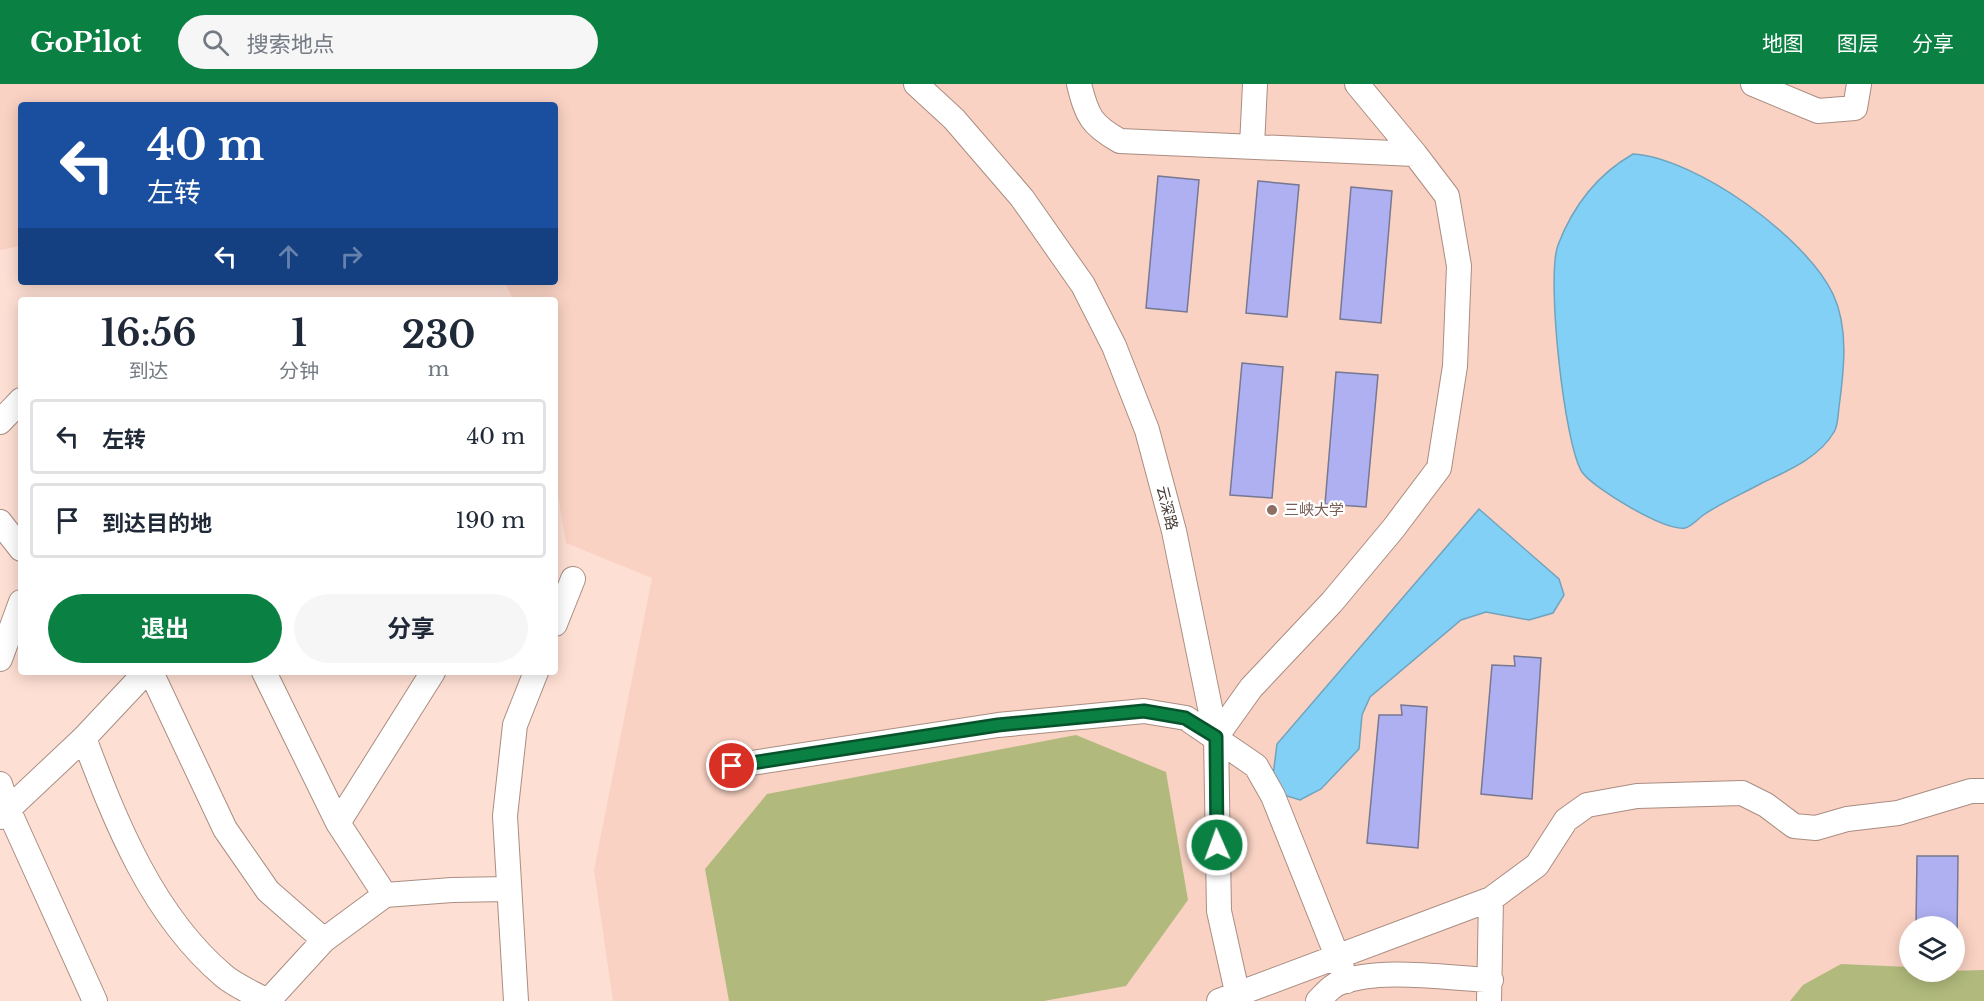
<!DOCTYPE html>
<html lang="zh">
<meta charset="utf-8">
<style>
body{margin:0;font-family:"Libre Baskerville","Noto Sans SC",serif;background:#f6f6f7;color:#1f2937;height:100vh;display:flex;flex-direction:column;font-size:22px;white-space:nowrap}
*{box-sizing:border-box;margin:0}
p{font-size:20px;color:#747a83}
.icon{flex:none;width:33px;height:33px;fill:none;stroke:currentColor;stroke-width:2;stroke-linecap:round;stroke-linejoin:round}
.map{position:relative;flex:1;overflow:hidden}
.sheet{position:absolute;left:18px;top:213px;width:540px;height:378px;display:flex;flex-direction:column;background:#fff;border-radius:6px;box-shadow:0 3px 15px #0003}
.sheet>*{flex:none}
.top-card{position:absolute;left:18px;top:18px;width:540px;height:183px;border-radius:6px;box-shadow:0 3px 15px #0003;background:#1a4fa0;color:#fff;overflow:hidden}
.tools{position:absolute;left:1899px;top:832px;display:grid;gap:12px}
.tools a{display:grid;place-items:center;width:66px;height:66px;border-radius:50%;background:#fff;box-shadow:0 3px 15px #0003;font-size:30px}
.pin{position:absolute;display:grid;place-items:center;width:51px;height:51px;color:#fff;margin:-26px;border:3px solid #fff;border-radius:50%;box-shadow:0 2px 6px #0007}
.me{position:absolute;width:66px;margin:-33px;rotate:358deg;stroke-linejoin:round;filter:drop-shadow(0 0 4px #0008)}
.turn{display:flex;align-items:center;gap:21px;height:126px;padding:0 30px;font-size:27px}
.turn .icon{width:78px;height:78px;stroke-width:2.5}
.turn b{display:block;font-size:42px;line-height:51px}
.lanes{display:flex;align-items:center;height:57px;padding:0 30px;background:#0003;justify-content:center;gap:30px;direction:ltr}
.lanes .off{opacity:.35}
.eta{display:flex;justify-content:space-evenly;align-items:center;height:102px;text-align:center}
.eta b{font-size:36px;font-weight:700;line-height:42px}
.primary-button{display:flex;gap:12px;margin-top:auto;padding:12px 30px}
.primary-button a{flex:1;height:69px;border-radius:36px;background:#0b8043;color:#fff;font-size:24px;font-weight:700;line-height:69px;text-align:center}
.primary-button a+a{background:#f6f6f7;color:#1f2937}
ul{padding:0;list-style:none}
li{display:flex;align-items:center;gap:18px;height:75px;margin:0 12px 9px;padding:0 18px;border:3px solid #e0e1e3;border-radius:6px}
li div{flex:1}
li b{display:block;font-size:22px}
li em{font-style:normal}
header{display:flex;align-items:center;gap:36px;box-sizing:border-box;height:84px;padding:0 30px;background:#0b8043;color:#fff}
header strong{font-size:28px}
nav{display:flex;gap:33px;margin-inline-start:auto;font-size:21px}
.search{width:420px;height:54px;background:#f6f6f7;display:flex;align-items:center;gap:15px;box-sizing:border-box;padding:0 21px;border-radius:33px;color:#747a83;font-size:22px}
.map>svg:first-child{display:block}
</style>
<header>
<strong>GoPilot</strong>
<div class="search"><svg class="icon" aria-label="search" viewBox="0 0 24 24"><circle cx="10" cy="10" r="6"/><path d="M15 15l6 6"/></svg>搜索地点</div>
<nav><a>地图</a><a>图层</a><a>分享</a></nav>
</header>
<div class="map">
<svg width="1984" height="917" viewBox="0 0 1984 917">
<rect width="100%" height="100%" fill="#fedfd3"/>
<path fill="#f9d2c3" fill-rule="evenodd" d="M0,0H1984V917H613L594,786L652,494L566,459L555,394V216H513L505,198H555V21H21V162L0,166ZM1910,843H1954V888H1910Z"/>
<path fill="#b1ba7c" d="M1076,651L1166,688L1188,816L1126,902L1044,917H729L705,785L767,710Z
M1841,880L1909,883L1910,888L1984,886V917H1790L1803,901Z"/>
<path fill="#83d0f7" stroke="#70a3bd" stroke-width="1.5" d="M1633,70C1696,74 1805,152 1833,210C1849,244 1844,286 1839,323C1838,331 1838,342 1834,348C1819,374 1787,387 1762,399C1742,410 1720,419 1702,432C1697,436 1691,443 1685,444C1664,447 1593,404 1582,388C1564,360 1546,192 1558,161C1573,122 1598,90 1633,70Z
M1479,425L1559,495L1564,511L1553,529L1529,536L1486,528L1461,536L1370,613L1362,631L1359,665L1321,705L1300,716L1271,707L1277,660Z"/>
<path fill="#aeb0f2" stroke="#777891" stroke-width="1.5" d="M1158,92L1199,96L1187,228L1146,224Z
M1258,97L1299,101L1287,233L1246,229Z
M1351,103L1392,107L1381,239L1340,235Z
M1242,279L1283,283L1272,414L1230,411Z
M1336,288L1378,291L1366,423L1325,420Z
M1514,572L1541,574L1532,715L1481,710L1492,581L1515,582Z
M1401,621L1427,623L1418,764L1367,759L1379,631H1402Z
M1917,772H1958L1957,857H1954V843H1916Z"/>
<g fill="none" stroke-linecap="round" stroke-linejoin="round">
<g stroke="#aa8d82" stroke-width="26">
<path id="minor" d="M916,0L954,35L1022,114L1083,201L1114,262L1147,346L1174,447L1216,653L1219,827L1239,917
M1079,0C1087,32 1091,41 1120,57L1415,70
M1753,0L1818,27L1855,24L1859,0
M1252,62L1255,0
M0,338L21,316
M0,438L21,465
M555,540L573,495
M0,575L21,518
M151,588L225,745L268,807L324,856
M264,588L338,739L385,811
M1216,653L1251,604L1332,518L1393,445L1439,384L1455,282L1459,182L1447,112L1415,70L1357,0
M84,654C116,739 152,831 224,892C236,902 253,909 267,917
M732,682L998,641L1144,627L1186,634L1256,682L1273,712L1347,897
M0,700L8,725L95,917
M0,733L84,654L146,588
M338,739L433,588
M268,917L324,856L385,811L452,806L508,805
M516,917L505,732L515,641L536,588
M1219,917L1491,815L1537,781L1566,736L1587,721L1637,712L1742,709L1766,721L1794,742L1816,744L1847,735L1898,729L1971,707H1984
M1318,917C1324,911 1331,902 1339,899C1380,883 1446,894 1491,896
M1489,917L1491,815"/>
</g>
<use href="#minor" stroke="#fff" stroke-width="24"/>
</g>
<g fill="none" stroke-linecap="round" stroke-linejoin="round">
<g stroke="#07532c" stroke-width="15">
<path id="route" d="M732,682L998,641L1144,627L1185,634L1216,653L1217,761"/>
</g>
<use href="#route" stroke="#0b8043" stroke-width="10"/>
</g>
<circle fill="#8d6e63" stroke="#fff" stroke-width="2" cx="1272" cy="426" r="6"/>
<g text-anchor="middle" stroke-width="4.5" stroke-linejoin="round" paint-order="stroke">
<g font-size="15" fill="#453935" stroke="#fff">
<text transform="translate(1167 424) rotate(76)" y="5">云深路</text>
</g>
<g font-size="15" fill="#785e54" stroke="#fff" text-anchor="start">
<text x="1284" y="431">三峡大学</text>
</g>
</g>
</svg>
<div class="tools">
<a><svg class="icon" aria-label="layers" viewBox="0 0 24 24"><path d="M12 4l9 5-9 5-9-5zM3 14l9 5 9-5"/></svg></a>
</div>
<div class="pin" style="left:732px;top:682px;background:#d93025"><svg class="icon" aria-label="arrive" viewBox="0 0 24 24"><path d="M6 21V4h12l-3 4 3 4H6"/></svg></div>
<svg class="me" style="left:1217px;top:761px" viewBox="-20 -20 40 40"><circle r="17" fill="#0b8043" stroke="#fff" stroke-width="3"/><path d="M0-11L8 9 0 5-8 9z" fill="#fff"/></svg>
<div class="top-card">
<div class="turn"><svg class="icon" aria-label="left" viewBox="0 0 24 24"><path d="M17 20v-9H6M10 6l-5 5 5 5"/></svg><div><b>40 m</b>左转</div></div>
<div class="lanes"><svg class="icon" aria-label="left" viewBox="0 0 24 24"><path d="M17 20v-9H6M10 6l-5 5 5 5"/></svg><svg class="icon off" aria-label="ahead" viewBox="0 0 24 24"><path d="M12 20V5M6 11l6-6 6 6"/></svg><svg class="icon off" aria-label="right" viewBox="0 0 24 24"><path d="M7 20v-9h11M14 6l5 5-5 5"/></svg></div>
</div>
<section class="sheet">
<div class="eta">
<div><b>16:56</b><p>到达</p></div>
<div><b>1</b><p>分钟</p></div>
<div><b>230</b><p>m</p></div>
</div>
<ul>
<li><svg class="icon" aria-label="left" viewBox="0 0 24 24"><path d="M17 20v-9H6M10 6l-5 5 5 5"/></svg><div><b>左转</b></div><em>40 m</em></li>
<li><svg class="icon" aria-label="arrive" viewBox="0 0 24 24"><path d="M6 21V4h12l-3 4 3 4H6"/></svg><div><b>到达目的地</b></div><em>190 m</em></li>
</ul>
<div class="primary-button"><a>退出</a><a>分享</a></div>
</section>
</div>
